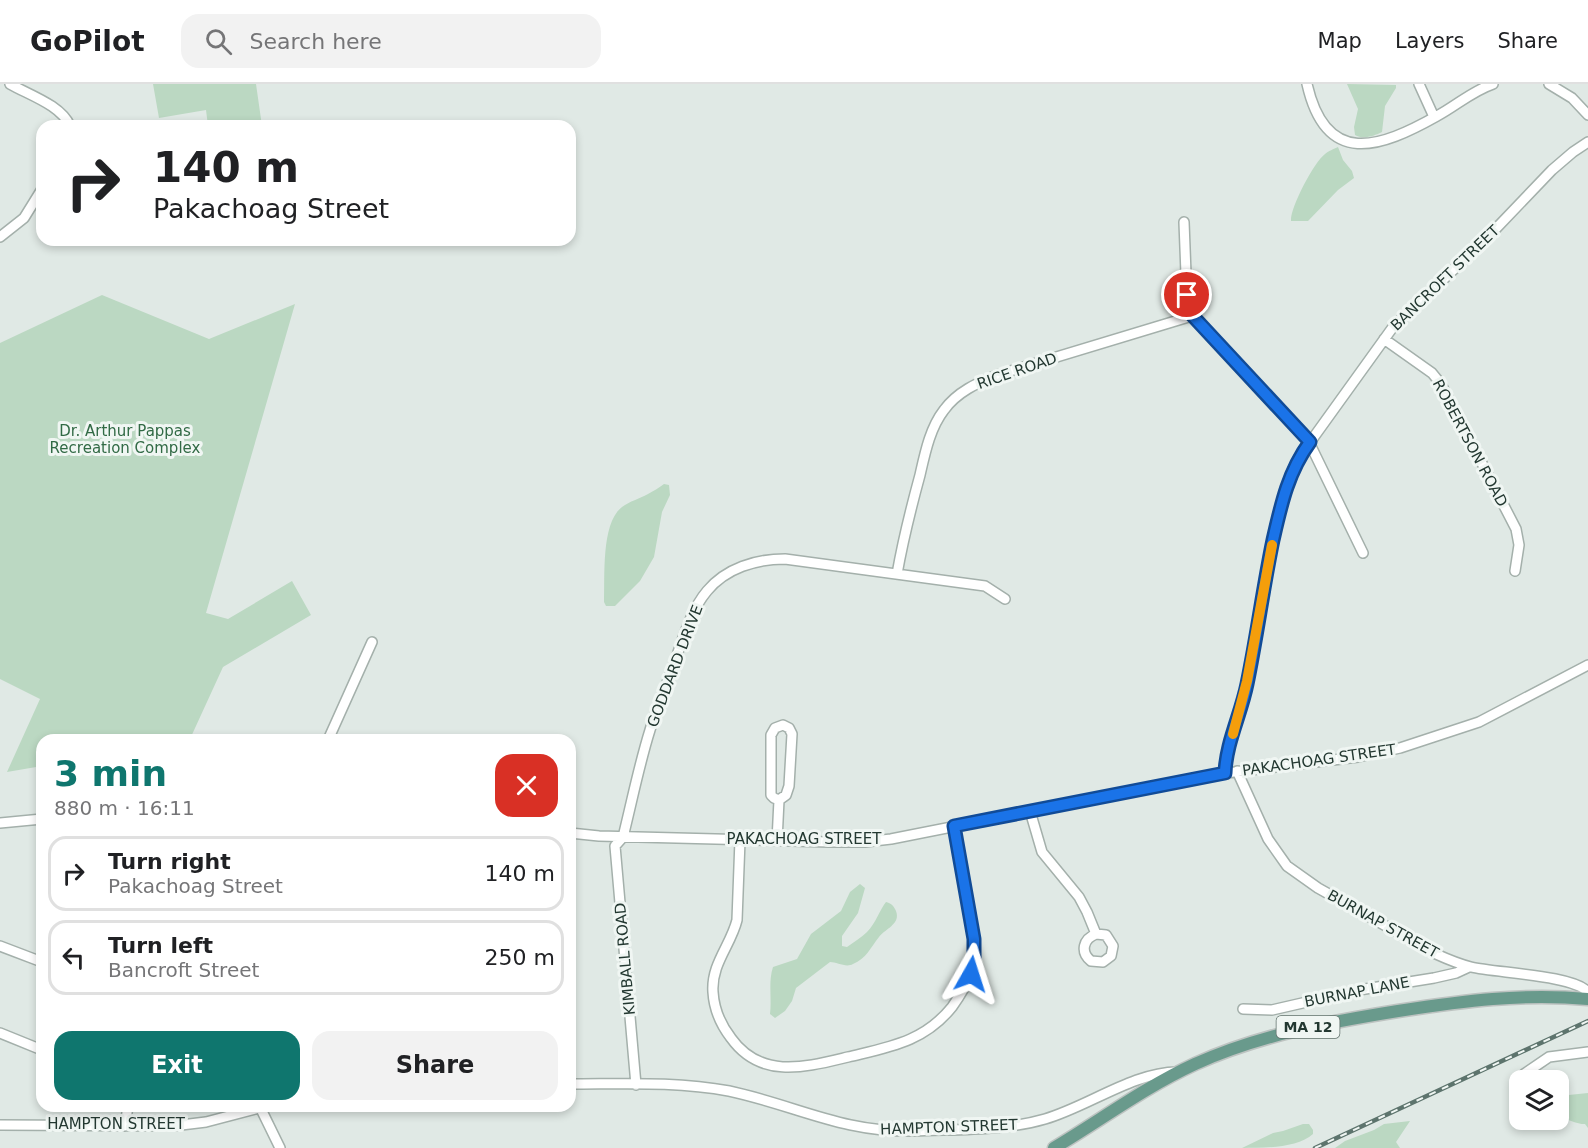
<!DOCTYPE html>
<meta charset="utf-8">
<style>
body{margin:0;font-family:"DejaVu Sans",sans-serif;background:#f2f2f2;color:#202124;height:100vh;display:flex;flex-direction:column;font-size:22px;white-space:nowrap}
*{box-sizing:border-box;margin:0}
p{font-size:20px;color:#757577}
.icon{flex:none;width:33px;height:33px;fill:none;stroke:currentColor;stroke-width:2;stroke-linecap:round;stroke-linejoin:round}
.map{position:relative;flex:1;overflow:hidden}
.sheet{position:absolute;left:36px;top:650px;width:540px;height:378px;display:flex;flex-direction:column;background:#fff;border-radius:18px;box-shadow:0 3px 9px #0003}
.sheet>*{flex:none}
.top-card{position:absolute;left:36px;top:36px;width:540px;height:126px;border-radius:18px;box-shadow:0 3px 9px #0003;background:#fff;color:#202124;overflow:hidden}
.buttons{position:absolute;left:1509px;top:986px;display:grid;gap:12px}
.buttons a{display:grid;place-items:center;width:60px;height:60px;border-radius:12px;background:#fff;box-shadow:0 3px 9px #0003;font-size:30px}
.pin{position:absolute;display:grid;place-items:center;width:51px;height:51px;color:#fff;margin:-26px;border:3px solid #fff;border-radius:50%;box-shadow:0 2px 6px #0007}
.me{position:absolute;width:66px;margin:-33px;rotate:6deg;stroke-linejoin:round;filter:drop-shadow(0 0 4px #0008)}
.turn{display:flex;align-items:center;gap:21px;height:126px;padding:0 18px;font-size:27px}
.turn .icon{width:78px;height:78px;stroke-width:2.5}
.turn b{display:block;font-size:42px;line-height:51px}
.round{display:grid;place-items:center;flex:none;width:63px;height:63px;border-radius:18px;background:#f2f2f2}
.head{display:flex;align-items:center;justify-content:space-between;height:102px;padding:0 18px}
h1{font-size:36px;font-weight:800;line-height:45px;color:#0f766e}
.button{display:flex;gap:12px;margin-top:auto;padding:12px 18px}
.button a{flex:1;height:69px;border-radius:18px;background:#0f766e;color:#fff;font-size:24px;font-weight:800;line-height:69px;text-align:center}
.button a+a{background:#f2f2f2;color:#202124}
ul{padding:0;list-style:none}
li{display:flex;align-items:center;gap:18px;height:75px;margin:0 12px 9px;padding:0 6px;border:3px solid #e0e0e0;border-radius:18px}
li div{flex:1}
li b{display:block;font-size:22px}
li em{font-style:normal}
header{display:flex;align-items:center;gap:36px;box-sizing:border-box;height:84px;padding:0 30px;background:#fff;border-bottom:2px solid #e0e0e0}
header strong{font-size:28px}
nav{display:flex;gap:33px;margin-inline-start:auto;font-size:21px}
.search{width:420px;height:54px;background:#f2f2f2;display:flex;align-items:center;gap:15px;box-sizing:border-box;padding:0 21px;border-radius:18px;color:#757577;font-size:22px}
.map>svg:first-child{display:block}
</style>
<header>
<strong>GoPilot</strong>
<div class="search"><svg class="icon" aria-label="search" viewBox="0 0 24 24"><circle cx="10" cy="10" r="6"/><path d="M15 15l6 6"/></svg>Search here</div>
<nav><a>Map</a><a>Layers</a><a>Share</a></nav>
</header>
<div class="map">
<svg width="1588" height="1064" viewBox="0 0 1588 1064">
<rect width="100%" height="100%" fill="#e0e9e5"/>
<path fill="#bbd8c2" d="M153,0H256L262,42H208L206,26L159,34Z
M1347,0L1396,1V4L1385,22L1382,48C1374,52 1363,56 1355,51L1354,43L1358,25Z
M1338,63L1343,76L1352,87L1354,94L1338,106L1308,137H1291C1290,124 1314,78 1325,70C1328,67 1334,65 1338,63Z
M102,211L209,255L295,220L206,529L228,535L292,497L311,531L223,583L190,655L42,656V682L7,688L40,615L0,595V259Z
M664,400L669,401L670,411L662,428L654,473L640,497L615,522H606L604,518C605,492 601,439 622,423C630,417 639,415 648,410C653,407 659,404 664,400Z
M860,800L865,804L858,829L842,852V862L847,863C854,858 862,853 867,848C876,839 880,825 886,818C891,819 894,822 896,827C901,840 885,845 879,853C871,863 866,875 853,880C846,884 837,878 830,878L796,904L792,917L785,927L775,934L770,930C772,914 768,898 773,883L797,875L811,850L841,827L850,808Z
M1588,1009V1044L1585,1040C1575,1040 1568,1034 1559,1035V1012Z
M1410,1037L1396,1058L1400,1064H1335L1345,1057L1374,1046L1384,1040Z
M1303,1040H1309L1313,1046V1050C1298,1064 1264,1064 1242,1064L1273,1049L1283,1047Z"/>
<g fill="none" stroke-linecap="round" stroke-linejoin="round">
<g stroke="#a4b0ab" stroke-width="12">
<path id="minor" d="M10,0C29,11 61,21 70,42
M1307,0C1326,84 1380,64 1437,32C1456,22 1472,7 1493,0
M1419,0L1434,33
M1549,0L1572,14L1588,31
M1184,138L1187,216L1190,229L1309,358L1363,469
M0,153L24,134L42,105
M1384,255L1432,289L1441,300L1516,445L1519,461L1515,487
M897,490C903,456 911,424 920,391C925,369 930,344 944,326C957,308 977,299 997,291L1192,232
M328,656L372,558
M1237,687L1268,755L1287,782L1318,804L1436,870C1447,875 1459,880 1471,883C1496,889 1573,891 1588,908
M1225,689C1226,659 1241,629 1247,600C1257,550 1264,499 1275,449C1280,424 1286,398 1298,375L1393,243L1486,155L1552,86L1573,68L1588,58
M1030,727L1042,768L1079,813L1087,828L1096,850C1083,855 1080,868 1091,877L1103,878L1111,872L1113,862L1106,851L1096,850
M0,739L42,735
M570,749L599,752L829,758H865L891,755L1225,689L1358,673L1400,664L1479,638L1588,581
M740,756L737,836C731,861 711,880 713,908C714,925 721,941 731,954C761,996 806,983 848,973C889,963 924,958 952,923C959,913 966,903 970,891C979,866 971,840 967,815C963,791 959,767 954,743
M777,757L779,716L774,714L771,711V651L775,644L783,641L789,644L792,650L789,702L786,711L779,716
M0,862L42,878
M1243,925L1272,926L1359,906L1434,894L1456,889L1469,883
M0,949L42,966
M1524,990L1549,973L1588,968
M570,1000C622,1000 677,997 729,1007C795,1021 843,1049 914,1047C957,1045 1004,1047 1045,1035C1087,1023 1134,988 1177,988
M636,1001L615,762L623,753C632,717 639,681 650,646C657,623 667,600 675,577C683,554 691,526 707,507C726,484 756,475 785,475L985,502L1005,515
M260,1023L280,1064
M0,1041L173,1042L206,1038L267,1022
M125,1042L128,1022"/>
</g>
<g stroke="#bdc3c1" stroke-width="15">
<path id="major" d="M1054,1064C1101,1036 1145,1003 1195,980C1259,951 1329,938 1398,927C1463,917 1522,909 1588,915"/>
</g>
<use href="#minor" stroke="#fff" stroke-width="9"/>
<use href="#major" stroke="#699a8c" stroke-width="12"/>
<g stroke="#5d746d" stroke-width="4.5">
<path id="rail" d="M1315,1064L1588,937"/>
</g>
<use href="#rail" stroke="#f0f6f3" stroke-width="2" stroke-dasharray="7" stroke-linecap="butt"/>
</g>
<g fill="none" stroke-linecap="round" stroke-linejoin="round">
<g stroke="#114b97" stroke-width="15">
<path id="route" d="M971,890L974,873V855L954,742L1225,689C1226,659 1241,630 1247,600C1257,552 1263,504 1273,456C1281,421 1288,388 1310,358L1190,229L1187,211"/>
</g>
<use href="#route" stroke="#1a73e8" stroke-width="10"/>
<path stroke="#f59e0b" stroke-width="10" d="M1233,650L1247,597L1272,461"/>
</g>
<g text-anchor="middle" stroke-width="6" stroke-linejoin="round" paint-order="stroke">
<rect fill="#f0f6f3" stroke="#60716b" stroke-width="1.5" x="1276.5" y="932" width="63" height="22" rx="4.5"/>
<g font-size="14" font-weight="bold" fill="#233831">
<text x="1308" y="948">MA 12</text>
</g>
<g font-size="15" fill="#233831" stroke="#f0f6f3">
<text transform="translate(1445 194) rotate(-44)" y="5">BANCROFT STREET</text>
<text transform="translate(1017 287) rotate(-19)" y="5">RICE ROAD</text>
<text transform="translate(1470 359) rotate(62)" y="5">ROBERTSON ROAD</text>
<text transform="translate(675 582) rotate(-69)" y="5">GODDARD DRIVE</text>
<text transform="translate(1319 676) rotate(-8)" y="5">PAKACHOAG STREET</text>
<text x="804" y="760">PAKACHOAG STREET</text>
<text transform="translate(1383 840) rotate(29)" y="5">BURNAP STREET</text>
<text transform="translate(625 875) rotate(-95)" y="5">KIMBALL ROAD</text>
<text transform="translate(1357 908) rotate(-11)" y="5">BURNAP LANE</text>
<text x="116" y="1045">HAMPTON STREET</text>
<text transform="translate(949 1043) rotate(-2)" y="5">HAMPTON STREET</text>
</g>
<g font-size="15" fill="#316a45" stroke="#f0f6f3">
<text x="125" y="352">Dr. Arthur Pappas<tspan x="125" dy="17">Recreation Complex</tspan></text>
</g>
</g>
</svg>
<div class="buttons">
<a><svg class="icon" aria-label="layers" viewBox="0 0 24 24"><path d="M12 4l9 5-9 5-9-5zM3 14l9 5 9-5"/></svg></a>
</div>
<div class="pin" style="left:1187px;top:211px;background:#d93025"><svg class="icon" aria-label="arrive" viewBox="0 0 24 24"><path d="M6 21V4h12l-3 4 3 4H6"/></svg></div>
<svg class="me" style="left:971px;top:890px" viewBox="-20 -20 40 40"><path d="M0-17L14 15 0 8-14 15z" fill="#1a73e8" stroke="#fff" stroke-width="4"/></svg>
<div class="top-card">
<div class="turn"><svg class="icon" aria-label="right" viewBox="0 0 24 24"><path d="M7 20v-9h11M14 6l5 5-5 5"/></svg><div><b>140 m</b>Pakachoag Street</div></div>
</div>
<section class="sheet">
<div class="head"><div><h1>3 min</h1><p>880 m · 16:11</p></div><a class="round" style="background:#d93025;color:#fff"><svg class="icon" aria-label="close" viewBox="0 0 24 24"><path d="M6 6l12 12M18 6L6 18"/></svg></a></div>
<ul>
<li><svg class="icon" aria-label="right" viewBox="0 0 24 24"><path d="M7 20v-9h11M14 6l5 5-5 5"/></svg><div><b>Turn right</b><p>Pakachoag Street</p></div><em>140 m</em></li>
<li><svg class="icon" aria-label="left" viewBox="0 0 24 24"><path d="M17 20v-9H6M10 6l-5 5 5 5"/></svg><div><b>Turn left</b><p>Bancroft Street</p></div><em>250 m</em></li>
</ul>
<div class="button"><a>Exit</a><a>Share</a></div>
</section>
</div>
